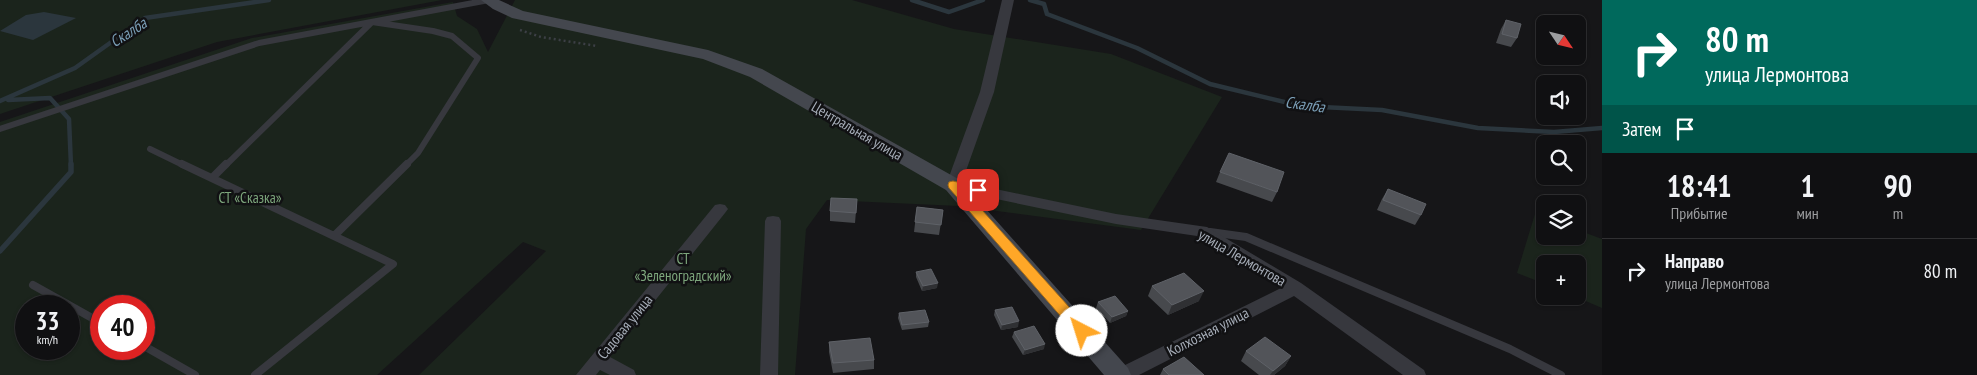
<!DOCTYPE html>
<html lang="ru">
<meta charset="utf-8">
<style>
body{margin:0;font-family:"PT Sans Narrow",sans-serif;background:#1e1e20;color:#f1f3f6;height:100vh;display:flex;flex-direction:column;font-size:19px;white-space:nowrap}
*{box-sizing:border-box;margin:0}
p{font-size:16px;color:#9c9d9f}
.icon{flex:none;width:28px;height:28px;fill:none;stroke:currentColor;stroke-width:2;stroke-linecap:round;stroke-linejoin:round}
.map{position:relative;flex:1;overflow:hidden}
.side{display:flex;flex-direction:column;background:#101012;width:375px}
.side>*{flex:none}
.top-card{background:#00695c;color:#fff;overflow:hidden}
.needle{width:32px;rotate:125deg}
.controls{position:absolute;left:1536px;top:15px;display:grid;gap:10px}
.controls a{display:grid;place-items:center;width:50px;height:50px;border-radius:8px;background:#101012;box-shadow:0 1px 4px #0004,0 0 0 1px #303032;font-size:25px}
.speed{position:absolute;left:15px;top:295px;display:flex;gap:10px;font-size:25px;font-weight:700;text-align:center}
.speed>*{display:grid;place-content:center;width:65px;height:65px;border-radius:50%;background:#101012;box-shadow:0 1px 4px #0004,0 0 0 1px #303032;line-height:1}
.speed small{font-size:12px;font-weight:400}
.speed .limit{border:8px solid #d22;background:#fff;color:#111}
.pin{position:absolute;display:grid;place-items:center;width:42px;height:42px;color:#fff;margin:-21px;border-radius:10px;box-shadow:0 2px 8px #0006}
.me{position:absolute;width:55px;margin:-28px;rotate:320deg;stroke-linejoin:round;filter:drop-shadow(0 0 4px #0008)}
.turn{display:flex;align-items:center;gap:18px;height:105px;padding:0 20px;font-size:22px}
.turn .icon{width:65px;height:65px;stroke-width:2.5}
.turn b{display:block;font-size:35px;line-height:42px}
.then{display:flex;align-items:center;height:48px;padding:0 20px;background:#0003;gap:10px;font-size:19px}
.eta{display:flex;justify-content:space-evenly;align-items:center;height:85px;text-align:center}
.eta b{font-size:30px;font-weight:700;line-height:35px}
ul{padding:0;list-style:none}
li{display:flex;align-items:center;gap:15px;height:65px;padding:0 20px;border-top:1px solid #303032}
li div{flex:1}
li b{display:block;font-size:19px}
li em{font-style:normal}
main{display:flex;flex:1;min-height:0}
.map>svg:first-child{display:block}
</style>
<main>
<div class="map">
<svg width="1602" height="375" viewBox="0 0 1602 375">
<rect width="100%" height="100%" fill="#161618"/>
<path fill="#1b241c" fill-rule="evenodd" d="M0,0H442L217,42L0,114Z
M515,0H852L954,29L1111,54L1222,97L1141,230L959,206L827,200L806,229L795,375H419L546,251L523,242L377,375H0V122L252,38L453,2L457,16L477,29L488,52ZM26,306H69V349H26ZM101,306H144V349H101Z
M1535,214L1545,217V236H1578V230L1602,239V308L1574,296H1578V264H1545V284L1517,273Z"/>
<path fill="#2b363d" d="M44,12L76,18L33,40L0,31L26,15Z"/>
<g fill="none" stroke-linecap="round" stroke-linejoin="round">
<path stroke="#2b363d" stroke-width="4.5" d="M912,0L949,12L983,0
M1030,0L1044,4L1047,14L1137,48L1210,84L1301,106L1382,110L1478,128L1554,132L1602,128
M8,100L50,98L69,119L71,166
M0,101L75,68L145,18L269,0"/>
<path stroke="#2b363d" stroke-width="5.5" d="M0,251L71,172V164"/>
<path stroke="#3c3f45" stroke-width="2.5" stroke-dasharray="2 3" stroke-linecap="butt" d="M520,30L541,37L597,46"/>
<path stroke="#37383e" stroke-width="6" d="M0,129L259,43L489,0
M150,149L185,166
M225,166L372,22L433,31L452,36L478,58L418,153L405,166"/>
<path stroke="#37383e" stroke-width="8" d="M182,164L393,264L255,375
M212,178L226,164
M1210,232L1246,237L1510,349L1561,375
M334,236L407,164
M33,285L101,323
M144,346L195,375"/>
<path fill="#37383e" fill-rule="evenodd" d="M1002,0H1014L994,92L962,182L1116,214L1207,227L1301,283L1424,370L1426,375H1403L1294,296L1139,375H1113L1115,370L1281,288L1197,236L1116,224L948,189L946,185L980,92Z
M720,204L725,205L728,209L725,213L610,357L634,370L636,375H610L600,370L596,375H576L715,205Z
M773,216L779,217L781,221L778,375H760L765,221L767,217Z"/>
<path fill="#44474e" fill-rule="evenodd" d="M481,0H499L523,11L708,50L762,69L960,180L1128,368L1131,375H1104L946,190L750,77L703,59L512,18L493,9Z"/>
</g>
<path fill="#47494d" d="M1506,20L1517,38L1511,47L1496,43L1501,29Z
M1220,172L1277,192L1272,202L1216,182Z
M1388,189L1421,215L1415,225L1377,210L1382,199Z
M857,199L855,223L830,221V211Z
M917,207L943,210L939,235L914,232Z
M916,272L937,288L922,291L916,277Z
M1152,286L1199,301L1168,315L1148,296Z
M1098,302L1128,311L1126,316L1110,323L1096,308Z
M995,310L1018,327L1001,330L994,315Z
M899,313L929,322L928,327L902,330L898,318Z
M1014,332L1044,349L1023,355L1012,337Z
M829,342L874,360V369L833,373L829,352Z
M1246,351L1291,356L1285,366L1274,375H1259L1241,361Z
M1163,369L1204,375H1160Z"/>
<path fill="#2f3033" d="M938,283L937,288L922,291L923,286Z
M1204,291L1199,301L1168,315L1172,305Z
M1128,311L1126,316L1110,323L1112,317Z
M1019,321L1018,327L1001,330L1002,325Z
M1045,344L1044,349L1023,355L1025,350Z
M1291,356L1285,366L1274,375H1270L1273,371Z"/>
<path fill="#525459" stroke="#5f6268" d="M1506,20L1521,24L1517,38L1502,34Z
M1229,153L1284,172L1277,192L1220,172Z
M1388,189L1426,204L1421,215L1383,200Z
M831,198L857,199L856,213L830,211Z
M917,207L943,210L941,225L915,222Z
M931,269L938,283L923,286L916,272Z
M1184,273L1204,291L1172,305L1152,286Z
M1115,296L1128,311L1112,317L1098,302Z
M1012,307L1019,321L1002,325L995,310Z
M925,310L929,322L902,325L899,313Z
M1034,326L1045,344L1025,350L1014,332Z
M1265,337L1291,356L1273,371L1246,351Z
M870,338L874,360L833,363L829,342Z
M1184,357L1204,375H1169L1163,369Z"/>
<path fill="#ffa727" stroke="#a66d19" d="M953,181L982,188L984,190L982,193L978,194L965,191L1087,327L1089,331L1087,335L1082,337L1077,335L949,188L948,185L949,182Z"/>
<g text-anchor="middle" stroke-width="5" stroke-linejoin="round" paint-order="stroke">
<g font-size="15" fill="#a7aeb9" stroke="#111113">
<text transform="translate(857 131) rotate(30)" y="5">Центральная улица</text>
<text transform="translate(1242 258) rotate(30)" y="5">улица Лермонтова</text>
<text transform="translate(625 327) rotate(-51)" y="5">Садовая улица</text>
<text transform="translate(1208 332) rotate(-27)" y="5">Колхозная улица</text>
</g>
<g font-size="15" fill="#7da67c" stroke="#111113">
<text x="250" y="203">СТ «Сказка»</text>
<text x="683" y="264">СТ<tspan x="683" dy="17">«Зеленоградский»</tspan></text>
</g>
<g font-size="16" font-style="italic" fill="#7b9fb7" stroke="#111113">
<text transform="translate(128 32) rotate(-33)" y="6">Скалба</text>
<text transform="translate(1305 104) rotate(8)" y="6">Скалба</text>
</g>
</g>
</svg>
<div class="controls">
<a><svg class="needle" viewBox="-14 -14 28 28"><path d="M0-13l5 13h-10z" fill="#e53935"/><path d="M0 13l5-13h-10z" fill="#9c9d9f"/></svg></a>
<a><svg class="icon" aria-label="sound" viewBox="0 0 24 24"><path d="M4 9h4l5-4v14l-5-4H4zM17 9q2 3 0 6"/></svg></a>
<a><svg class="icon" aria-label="search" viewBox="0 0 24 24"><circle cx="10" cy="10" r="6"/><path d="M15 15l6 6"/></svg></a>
<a><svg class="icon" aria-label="layers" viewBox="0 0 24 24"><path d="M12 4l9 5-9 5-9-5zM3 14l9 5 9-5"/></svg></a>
<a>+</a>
</div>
<div class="speed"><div>33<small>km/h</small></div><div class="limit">40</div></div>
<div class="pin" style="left:978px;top:190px;background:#d93025"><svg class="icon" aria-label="arrive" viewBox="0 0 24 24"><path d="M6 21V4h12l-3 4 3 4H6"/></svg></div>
<svg class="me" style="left:1082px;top:331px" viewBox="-20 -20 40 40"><circle r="19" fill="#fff"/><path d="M0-13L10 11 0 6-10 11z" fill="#ffa727"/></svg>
</div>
<section class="side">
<div class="top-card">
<div class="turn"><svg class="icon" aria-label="right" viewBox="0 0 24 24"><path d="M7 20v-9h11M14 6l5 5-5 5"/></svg><div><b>80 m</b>улица Лермонтова</div></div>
<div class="then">Затем<svg class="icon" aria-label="arrive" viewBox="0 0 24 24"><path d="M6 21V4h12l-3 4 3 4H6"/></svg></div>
</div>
<div class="eta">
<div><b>18:41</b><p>Прибытие</p></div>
<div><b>1</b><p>мин</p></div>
<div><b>90</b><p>m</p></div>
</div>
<ul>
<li><svg class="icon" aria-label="right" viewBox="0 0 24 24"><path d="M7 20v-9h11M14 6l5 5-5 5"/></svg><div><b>Направо</b><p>улица Лермонтова</p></div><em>80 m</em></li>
</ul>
</section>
</main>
